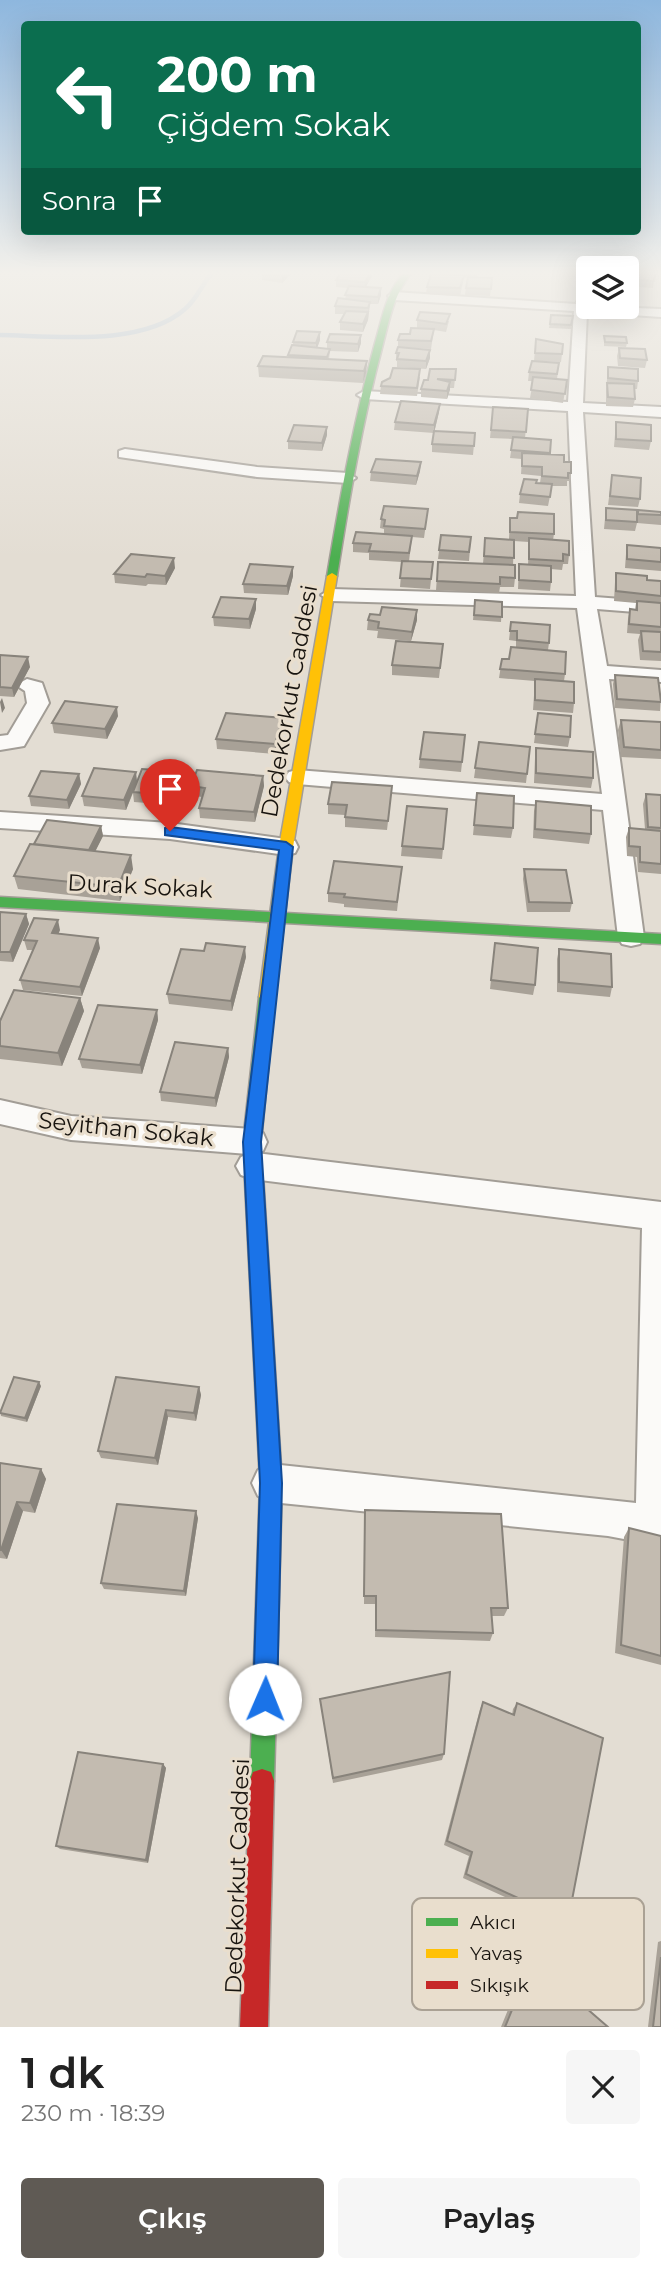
<!DOCTYPE html>
<html lang="tr">
<meta charset="utf-8">
<style>
body{margin:0;font-family:Montserrat,sans-serif;background:#f6f6f6;color:#222;height:100vh;display:flex;flex-direction:column;font-size:26px;white-space:nowrap}
*{box-sizing:border-box;margin:0}
p{font-size:23px;color:#767676}
.icon{flex:none;width:38px;height:38px;fill:none;stroke:currentColor;stroke-width:2;stroke-linecap:round;stroke-linejoin:round}
.map{position:relative;height:2027px;overflow:hidden}
.sheet{display:flex;flex-direction:column;background:#fff;flex:1}
.sheet>*{flex:none}
.hud{position:absolute;left:21px;top:21px;width:620px;height:214px;border-radius:7px;box-shadow:0 7px 28px #0002;background:#0b6e4f;color:#fff;overflow:hidden}
.buttons{position:absolute;left:576px;top:256px;display:grid;gap:14px}
.buttons a{display:grid;place-items:center;width:63px;height:63px;border-radius:7px;background:#fff;box-shadow:0 7px 28px #0002;font-size:35px}
.pin{position:absolute;display:grid;place-items:center;width:60px;height:60px;color:#fff;margin:-72px -30px;border-radius:50% 50% 50% 0;rotate:-45deg;box-shadow:0 0 7px #0007}
.pin .icon{rotate:45deg}
.me{position:absolute;width:77px;margin:-38px;rotate:1deg;stroke-linejoin:round;filter:drop-shadow(0 0 5px #0008)}
.turn{display:flex;align-items:center;gap:24px;height:147px;padding:0 21px;font-size:32px}
.turn .icon{width:91px;height:91px;stroke-width:2.5}
.turn b{display:block;font-size:49px;line-height:60px}
.then{display:flex;align-items:center;height:66px;padding:0 21px;background:#0003;gap:14px;font-size:26px}
.round{display:grid;place-items:center;flex:none;width:74px;height:74px;border-radius:7px;background:#f6f6f6}
.head{display:flex;align-items:center;justify-content:space-between;height:119px;padding:0 21px}
h1{font-size:42px;font-weight:600;line-height:52px}
.cta{display:flex;gap:14px;margin-top:auto;padding:14px 21px}
.cta a{flex:1;height:80px;border-radius:7px;background:#5f5a54;color:#fff;font-size:28px;font-weight:600;line-height:80px;text-align:center}
.cta a+a{background:#f6f6f6;color:#222}
.map>svg:first-child{display:block}
</style>
<div class="map">
<svg width="661" height="2027" viewBox="0 0 661 2027">
<rect width="100%" height="100%" fill="#e3ddd3"/>
<g fill="none" stroke-linecap="round" stroke-linejoin="round">
<path stroke="#a8bbce" stroke-width="4.5" d="M0,335C54,336 142,347 185,309C196,300 202,285 211,274"/>
<g stroke="#a29d96" stroke-width="4">
<path id="street" d="M588,288V306L661,309V317L587,312L583,403L661,407V417L583,412L595,597L661,602V614L597,609L607,666L661,670V682L609,679L644,937L640,944L631,946L622,944L618,937L603,810L297,784L289,782L285,777L289,772L297,770L602,794L577,608L331,601L321,595L331,589L576,596L568,411L364,399L357,395L364,391L568,402L574,311L394,300L388,296L394,292L576,304L583,289Z
M125,449L257,467L348,473L356,478L348,483L257,477L119,457V451Z
M27,679L42,683L49,703L24,746L0,750V736L8,735L27,703L25,691L16,685Z
M0,812L170,823L286,839L295,841L298,847L295,853L286,855L170,839L0,828Z
M0,1100L71,1116L252,1129L263,1133L267,1142L263,1151L256,1153L661,1202V1546L608,1536L271,1502L258,1496L252,1483L258,1470L271,1464L636,1503L642,1228L252,1179L241,1175L236,1166L241,1157L248,1154L71,1140L0,1124Z"/>
</g>
<g stroke="#a29d96" stroke-width="3">
<path id="fast" d="M403,274H411C393,295 389,322 382,348C362,423 349,500 337,576L332,579L327,576C340,498 354,420 375,343C382,319 386,292 403,274Z
M0,897L661,934V944L0,907Z
M267,991L275,997L261,1142L282,1483L274,1781L271,1790L262,1793L253,1790L250,1781L260,1483L243,1142L259,997Z"/>
</g>
<g stroke="#a29d96" stroke-width="3">
<path id="slow" d="M332,573L337,576L293,847L275,997L267,1003L259,997L279,847L327,576Z"/>
</g>
<g stroke="#a29d96" stroke-width="3">
<path id="jam" d="M262,1769L271,1772L274,1781L268,2027H240L250,1781L253,1772Z"/>
</g>
<use href="#street" fill="#fbfaf8" fill-rule="evenodd"/>
<use href="#fast" fill="#4caf50" fill-rule="evenodd"/>
<use href="#slow" fill="#ffc107" fill-rule="evenodd"/>
<use href="#jam" fill="#c62828" fill-rule="evenodd"/>
</g>
<path fill="#a8a197" d="M262,274H291L282,283L262,280Z
M340,274H372L366,287L381,295L378,304H370L368,320L363,332L340,330V322L344,314H335V306L345,299L348,288L336,287V280Z
M431,274H478L476,278H492L490,296L465,295L467,278H464L460,296L426,294L427,287Z
M626,274L654,281L653,288L626,286Z
M551,315L573,316L571,329L549,328Z
M417,320L449,321L446,332L434,330L431,349L410,348L430,350V358L426,369L397,367V361H396V353L398,348V340L410,334L417,328Z
M320,332V340L317,348L327,349V342L361,335V343L358,352L330,351L329,359L367,361L366,373L363,383L259,377L258,366L288,357L293,345V342Z
M604,336L627,343L626,347L604,346Z
M536,339L562,354L561,362L534,361Z
M619,348L647,360L645,368L618,366L617,356Z
M559,363L557,379L567,380L563,403L530,398L533,381H528L529,372Z
M608,367L638,381L637,389H634L635,399L633,407L606,406V391Z
M456,369L454,388H450L447,399L421,397V389L428,380Z
M420,377L417,396L380,394L381,386L390,378Z
M440,404L439,412L434,433L394,430L395,422Z
M493,407L528,409L525,438L551,440L549,454L564,462L571,473L570,481H567V486H552L548,506L519,503L520,494L536,483H540L541,476L521,474L522,459L510,458L513,439L490,438Z
M616,422L651,441L649,450L614,447Z
M475,433L473,455L432,452V444Z
M327,435L322,451L288,449V441Z
M421,462L420,471L416,485L370,481L371,472Z
M612,475L640,499L638,507L608,505Z
M606,508L661,512V525L637,523L635,531L604,529Z
M428,509L424,538L412,537L409,561L433,562L430,589L400,587L402,562L369,560V553L353,552V543L384,534V529L380,528L381,519Z
M510,518L554,534L553,540L569,555L568,564H563L562,570L551,569V582L550,591L518,589L519,564L528,565L529,542L514,541L513,565L515,578L514,587H500L499,593L436,590L438,562L483,564L485,538L509,539Z
M441,535L471,537L469,561L438,559Z
M627,545L661,548V571L625,568L626,554Z
M293,567V576L288,595L244,593L243,584Z
M175,568L166,585L148,584L146,586L115,583L114,574Z
M616,573L647,580L661,581V661L640,660L638,640L640,634L627,633L628,619L630,609L635,610L636,603L614,601L615,582Z
M475,600L502,602L501,622L473,620Z
M256,609L250,629L214,626L213,617Z
M417,610V620L411,641L377,638L378,631L367,630L368,620L380,615Z
M511,622L549,643L548,650L565,674L564,681L574,703L573,713L533,710L535,681L499,678L502,659H509L516,647V641L509,640Z
M443,644L439,678L392,675V665Z
M0,655L30,667L14,697L0,696Z
M615,675L661,695L660,711L615,708L613,684Z
M538,713L570,737L568,747L534,743Z
M118,716L107,739L54,733L52,723Z
M283,718V728L275,754L217,749L216,739Z
M621,720L661,722V759L621,757L618,730Z
M465,735L461,772L419,768L420,759Z
M479,742L530,747L526,783L474,778Z
M536,748L593,778L591,788L534,783L535,758Z
M79,774L81,784L69,809L31,806L29,796Z
M263,776L264,786L255,822L200,818L199,808L203,797L192,796L191,786Z
M137,780L181,782L173,805L134,802L133,793L126,810L84,806L82,796Z
M477,793L513,828L511,838L473,835Z
M646,794L661,795V874L638,872L637,857L627,856L626,837L629,828L645,829L643,804Z
M391,796L387,830L345,827V815L328,814V804Z
M536,801L591,834L589,844L533,838L534,811Z
M447,809L442,859L401,856L402,846Z
M101,826L103,836L95,851L133,869L120,901L18,889L14,876L34,844Z
M402,867L397,911L344,907V904L328,902V893Z
M524,869L572,903L570,912H527L523,879Z
M0,912L26,914L29,924L13,962L0,961Z
M60,930L58,934L100,948L82,996L23,990L20,980L33,950H27L24,940Z
M495,943L535,985L533,995L490,989Z
M559,949L612,987L610,997L557,992V959Z
M246,957L232,1011L169,1004L167,994Z
M80,998L84,1011L62,1066L0,1059V1021Z
M157,1010L158,1020L142,1074L82,1068L79,1059Z
M228,1048L229,1057L216,1107L161,1101L160,1092Z
M41,1386L27,1422L1,1416L0,1410Z
M199,1387L201,1395L196,1421L168,1417L158,1465L101,1458L98,1451Z
M0,1463L41,1469L46,1479L35,1513L23,1511L7,1559L0,1558Z
M365,1510L508,1608L504,1616H491L493,1633L490,1641L375,1637L376,1604H364Z
M198,1518L186,1596L104,1589L101,1583Z
M629,1528L661,1536V1665L615,1653L624,1537Z
M320,1699L444,1754L442,1760L333,1783Z
M483,1702L512,1715L513,1709L517,1703L568,1921L563,1923L463,1878L469,1856L444,1845L480,1709Z
M163,1764L166,1768L148,1863L60,1849L56,1846Z
M661,1941V2027H648L658,1942Z
M532,1961L608,2027H501L527,1963Z"/>
<path fill="#88837b" d="M284,274H291L282,283V275Z
M369,274H372V276L364,290L365,282Z
M381,288V295L378,304V297Z
M370,302L368,320L363,332V324L368,312Z
M320,332V340L316,351V343Z
M361,335V343L358,352V344Z
M430,350V358L426,369V361Z
M367,361L366,373L363,383L364,371Z
M450,382V390L447,399V391Z
M440,404L439,412L434,433V425Z
M327,427V435L322,451V443Z
M421,462L420,471L416,485L417,476Z
M174,558L175,568L166,585L165,576Z
M293,567V576L288,595L287,586Z
M256,599V609L250,629L249,619Z
M417,610V620L411,641L412,632Z
M28,657L30,667L14,697L12,688Z
M2,698L5,708L2,713L0,702Z
M117,707L118,716L107,739L105,729Z
M283,718V728L275,754V744Z
M136,772L137,781L126,810L124,800Z
M180,772L181,782L173,805L172,795Z
M79,774L81,784L69,809L67,800Z
M263,776L264,786L255,822L254,812Z
M101,826L103,836L90,862L88,852Z
M131,855L133,869L120,901L118,887Z
M26,914L29,924L13,962L10,952Z
M58,920L60,930L54,943L52,933Z
M98,938L100,948L82,996L80,987Z
M245,947L246,957L232,1011L231,1001Z
M80,998L84,1011L62,1066L58,1053Z
M157,1010L158,1020L142,1074L140,1065Z
M228,1048L229,1057L216,1107L215,1098Z
M39,1382L41,1386L27,1422L25,1418Z
M199,1387L201,1395L196,1421L194,1413Z
M166,1410L168,1417L158,1465L155,1458Z
M41,1469L46,1479L35,1513L30,1503Z
M17,1502L23,1511L7,1559L1,1550Z
M196,1511L198,1518L186,1596L184,1591Z
M163,1764L166,1768L148,1863L146,1860Z"/>
<path fill="#c3bbb0" stroke="#88837b" stroke-width="2" d="M340,274H369L365,282L336,280Z
M431,274H445L464,275L460,288L427,287Z
M626,274H655L654,281L626,279Z
M468,277L492,278L491,289L466,288Z
M349,286L381,288L378,297L345,295Z
M338,298L370,302L368,308L335,306Z
M346,311L368,312L363,324L340,322Z
M420,312L450,314L446,324L417,320Z
M551,315L573,316L571,325L550,324Z
M411,328L434,329L431,341L398,340L400,334H410Z
M297,331L320,332L316,343L293,342Z
M330,334L361,335L358,344L327,342Z
M604,336L626,337L627,343L605,342Z
M536,339L563,344L562,354L535,353Z
M292,345L330,349L327,357L288,355Z
M398,347L430,350L426,361L397,359L399,353H396Z
M619,348L645,349L647,360L620,358Z
M263,356L367,361L364,371L258,366Z
M532,361L559,363L557,374L529,372Z
M608,367L638,369V381L608,378Z
M393,368L420,369L417,388L381,386L382,382L390,378Z
M430,369H456L455,380L437,379L450,382L447,391L421,389L424,380H428Z
M533,377L567,380L565,394L531,390Z
M607,383L634,384L635,399L608,397Z
M401,401L440,404L434,425L395,422Z
M493,407L528,409L526,432L491,430Z
M616,422L651,425V441L616,439Z
M294,425L327,427L322,443L288,441Z
M434,431L475,433L474,446L432,444Z
M513,437L551,440L550,453L511,450Z
M522,453L564,455V462H571V473H568V478L542,476V467L522,466Z
M376,459L421,462L417,476L371,472Z
M612,475L641,478L640,499L610,496Z
M524,479L537,480L536,483L552,484L550,497L520,494Z
M384,506L428,509L425,529L384,526L385,520L381,519Z
M606,508L637,510V522L606,520Z
M638,510L661,512V515L638,514Z
M518,512L554,514V534L510,532V518H517Z
M356,532L412,536L409,553L369,551L371,544L353,543Z
M441,535L471,537L469,552L439,550Z
M485,538L514,540V558L484,556Z
M529,538L569,541V555L563,554V561L529,559Z
M627,545L661,548V562L627,559Z
M131,554L174,558L165,576L147,574L145,577L114,574Z
M402,561L433,562L431,579L400,578Z
M438,562L515,565V578L500,577V584L437,581Z
M250,564L293,567L287,586L243,584Z
M519,564L551,566V582L519,580Z
M616,573L647,576V580L661,581V596L616,591Z
M221,597L256,599L249,619L213,617Z
M475,600L502,602V617L474,615Z
M637,601L661,603V627L629,624L630,609L637,610Z
M382,607L417,610L412,632L378,628L379,622L368,620L370,614L380,615Z
M511,622L550,625L549,643L517,640V631H510Z
M641,631L661,632V652L643,651Z
M396,641L443,644L440,668L392,665Z
M511,647L566,652L565,674L500,669L502,659H509Z
M0,655L28,657L12,688L0,687Z
M615,675L658,678L661,702L617,699Z
M535,679L574,682V703L535,700Z
M65,701L117,707L105,729L52,723Z
M226,713L283,718L275,744L216,739Z
M538,713L571,716L570,737L535,734Z
M621,720L661,722V750L624,747Z
M424,732L465,735L462,762L420,759Z
M479,742L530,747L527,774L475,768Z
M536,748L593,752V778L536,773Z
M94,768L136,772L124,800L82,796Z
M142,769L180,772L172,795L133,792Z
M197,770L263,776L254,812L199,808L205,788L191,786Z
M41,771L79,774L67,800L29,796Z
M332,782L392,786L388,821L345,817L347,805L328,804Z
M477,793L514,796L513,828L474,825Z
M646,794L661,795V828L648,827Z
M536,801L591,806V834L535,829Z
M407,806L447,809L443,849L402,846Z
M47,820L101,826L89,850L34,844Z
M629,828L661,831V864L640,862V847L629,846Z
M30,844L131,855L118,887L14,876Z
M334,861L402,867L397,902L344,897L345,894L328,893Z
M524,869L566,870L572,903L529,902Z
M0,912L26,914L10,952H0Z
M34,918L58,920L52,933L98,938L80,987L20,980L37,941L24,940Z
M206,943L245,947L231,1001L167,994L181,949L204,951Z
M495,943L538,948L535,985L491,980Z
M559,949L611,954L612,987L559,982Z
M14,990L80,998L58,1053L0,1046V1021Z
M98,1005L157,1010L140,1065L79,1059Z
M175,1042L228,1048L215,1098L160,1092Z
M14,1377L39,1382L25,1418L0,1413Z
M116,1377L199,1387L194,1413L166,1410L155,1458L98,1451Z
M0,1463L41,1469L30,1503L17,1502L1,1550H0Z
M117,1504L196,1511L184,1591L101,1583Z
M365,1510L501,1514L508,1608H491L493,1633L376,1630V1596H364Z
M629,1528L661,1536V1656L621,1645Z
M450,1672L444,1754L333,1778L320,1699Z
M483,1702L514,1715L517,1703L603,1738L568,1921L466,1874L472,1852L447,1841Z
M78,1752L163,1764L146,1860L56,1846Z
M661,1957V2027H653Z
M532,1961L608,2027H505Z"/>
<linearGradient id="sky" x2="0" y2="1"><stop stop-color="#8eb7de"/><stop offset="0.49" stop-color="#f2f0eb"/><stop offset="1" stop-color="#f2f0eb" stop-opacity="0"/></linearGradient>
<rect width="661" height="557" fill="url(#sky)"/>
<path fill="#1a73e8" stroke="#114b97" stroke-width="2" d="M170,827L286,842L293,847L261,1142L282,1483L277,1699L274,1708L265,1711L257,1708L253,1699L260,1483L243,1142L279,850L165,835V828Z"/>
<g text-anchor="middle" stroke-width="6" stroke-linejoin="round" paint-order="stroke">
<g font-size="23" fill="#18140f" stroke="#e9decd">
<text transform="translate(289 701) rotate(-80)" y="8">Dedekorkut Caddesi</text>
<text transform="translate(140 886) rotate(3)" y="8">Durak Sokak</text>
<text transform="translate(126 1129) rotate(6)" y="8">Seyithan Sokak</text>
<text transform="translate(237 1876) rotate(-88)" y="8">Dedekorkut Caddesi</text>
</g>
</g>
<rect x="412" y="1898" width="232" height="112" rx="10" fill="#e9decd" stroke="#aaa194" stroke-width="2"/>
<rect x="426" y="1918" width="32" height="8" fill="#4caf50"/>
<rect x="426" y="1949" width="32" height="9" fill="#ffc107"/>
<rect x="426" y="1981" width="32" height="8" fill="#c62828"/>
<g font-size="19" fill="#18140f">
<text x="470" y="1929">Akıcı</text>
<text x="470" y="1960">Yavaş</text>
<text x="470" y="1992">Sıkışık</text>
</g>
</svg>
<div class="buttons">
<a><svg class="icon" aria-label="layers" viewBox="0 0 24 24"><path d="M12 4l9 5-9 5-9-5zM3 14l9 5 9-5"/></svg></a>
</div>
<div class="pin" style="left:170px;top:831px;background:#d93025"><svg class="icon" aria-label="arrive" viewBox="0 0 24 24"><path d="M6 21V4h12l-3 4 3 4H6"/></svg></div>
<svg class="me" style="left:265px;top:1699px" viewBox="-20 -20 40 40"><circle r="19" fill="#fff"/><path d="M0-13L10 11 0 6-10 11z" fill="#1a73e8"/></svg>
<div class="hud">
<div class="turn"><svg class="icon" aria-label="left" viewBox="0 0 24 24"><path d="M17 20v-9H6M10 6l-5 5 5 5"/></svg><div><b>200 m</b>Çiğdem Sokak</div></div>
<div class="then">Sonra<svg class="icon" aria-label="arrive" viewBox="0 0 24 24"><path d="M6 21V4h12l-3 4 3 4H6"/></svg></div>
</div>
</div>
<section class="sheet">
<div class="head"><div><h1>1 dk</h1><p>230 m · 18:39</p></div><a class="round"><svg class="icon" aria-label="close" viewBox="0 0 24 24"><path d="M6 6l12 12M18 6L6 18"/></svg></a></div>
<div class="cta"><a>Çıkış</a><a>Paylaş</a></div>
</section>
